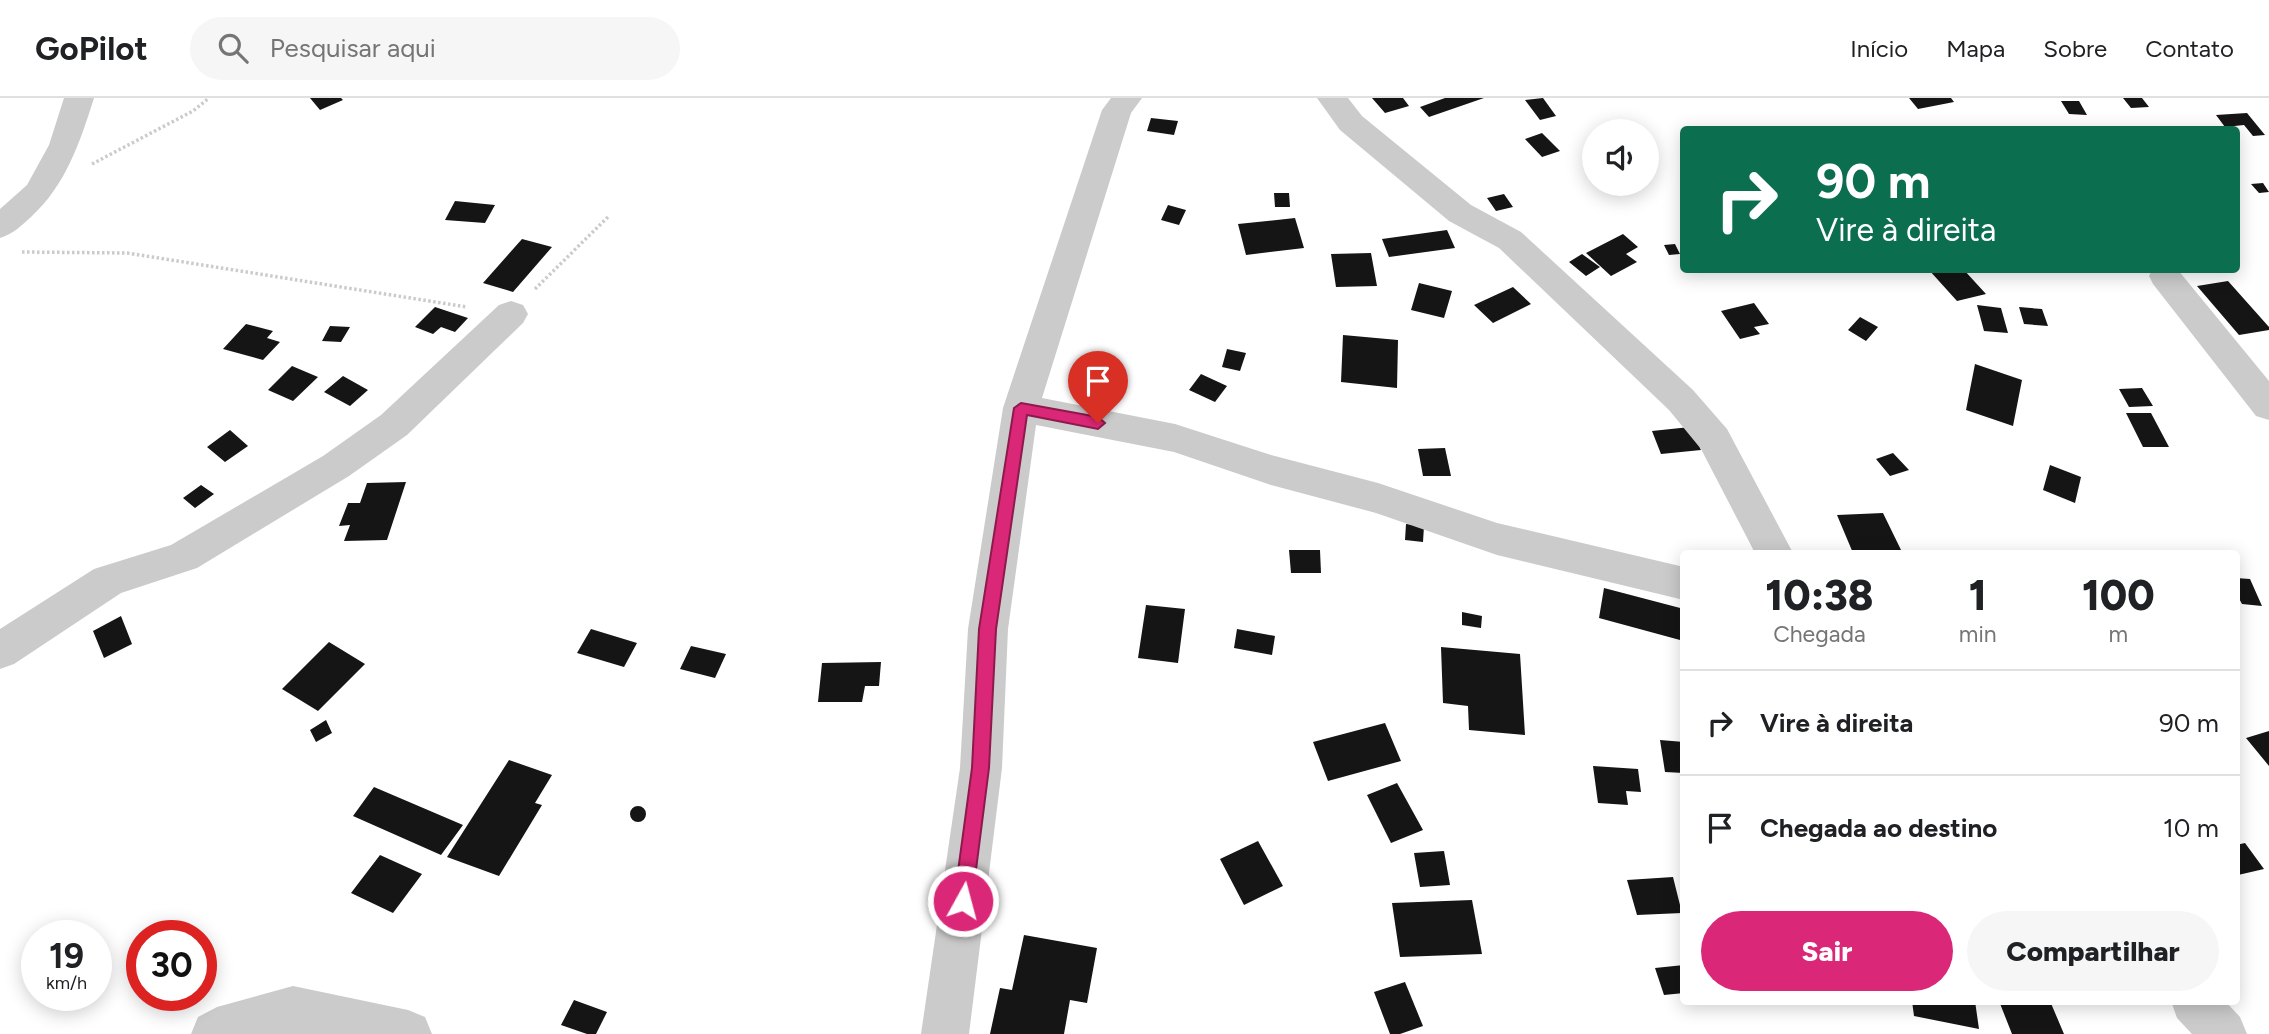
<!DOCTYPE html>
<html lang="pt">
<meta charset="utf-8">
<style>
body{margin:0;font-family:Figtree,sans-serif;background:#f6f6f6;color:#202124;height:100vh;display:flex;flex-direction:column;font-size:26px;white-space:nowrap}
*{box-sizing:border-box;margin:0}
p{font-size:23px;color:#757577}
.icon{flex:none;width:38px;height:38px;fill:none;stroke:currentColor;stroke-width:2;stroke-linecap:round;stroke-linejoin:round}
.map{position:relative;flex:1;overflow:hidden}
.drawer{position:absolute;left:1680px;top:452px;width:560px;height:455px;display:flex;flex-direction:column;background:#fff;border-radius:7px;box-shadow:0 4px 18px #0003}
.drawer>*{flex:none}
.guide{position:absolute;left:1680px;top:28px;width:560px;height:147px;border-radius:7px;box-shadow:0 4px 18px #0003;background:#0b6e4f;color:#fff;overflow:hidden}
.controls{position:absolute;left:1582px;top:21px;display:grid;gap:14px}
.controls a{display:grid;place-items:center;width:77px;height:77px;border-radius:50%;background:#fff;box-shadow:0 4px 18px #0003;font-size:35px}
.speed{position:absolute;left:21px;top:822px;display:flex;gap:14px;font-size:35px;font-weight:700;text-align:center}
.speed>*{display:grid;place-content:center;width:91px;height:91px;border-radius:50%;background:#fff;box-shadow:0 4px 18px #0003;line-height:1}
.speed small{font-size:18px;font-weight:400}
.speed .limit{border:10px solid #d22;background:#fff;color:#111}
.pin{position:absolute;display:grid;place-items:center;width:60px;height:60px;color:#fff;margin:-72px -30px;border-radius:50% 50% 50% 0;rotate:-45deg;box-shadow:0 0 7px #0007}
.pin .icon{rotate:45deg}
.me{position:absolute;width:77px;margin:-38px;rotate:7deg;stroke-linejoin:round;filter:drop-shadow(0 0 5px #0008)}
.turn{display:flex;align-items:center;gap:24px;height:147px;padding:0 21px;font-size:32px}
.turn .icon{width:91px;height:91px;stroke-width:2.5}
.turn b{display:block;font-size:49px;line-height:60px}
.eta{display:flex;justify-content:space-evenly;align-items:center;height:119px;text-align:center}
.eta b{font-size:42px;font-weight:800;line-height:49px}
.button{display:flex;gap:14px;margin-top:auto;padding:14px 21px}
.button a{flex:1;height:80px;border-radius:42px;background:#db2777;color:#fff;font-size:28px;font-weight:800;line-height:80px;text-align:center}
.button a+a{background:#f6f6f6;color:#202124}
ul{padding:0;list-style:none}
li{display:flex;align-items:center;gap:21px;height:105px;padding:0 21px;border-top:2px solid #e0e0e0}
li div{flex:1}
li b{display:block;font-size:26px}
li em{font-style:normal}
header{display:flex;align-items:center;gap:42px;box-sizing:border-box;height:98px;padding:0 35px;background:#fff;border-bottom:2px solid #e0e0e0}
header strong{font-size:33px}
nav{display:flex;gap:38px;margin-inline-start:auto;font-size:24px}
.search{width:490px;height:63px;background:#f6f6f6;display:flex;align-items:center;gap:18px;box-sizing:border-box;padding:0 24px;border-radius:38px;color:#757577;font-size:26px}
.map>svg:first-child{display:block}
</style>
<header>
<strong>GoPilot</strong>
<div class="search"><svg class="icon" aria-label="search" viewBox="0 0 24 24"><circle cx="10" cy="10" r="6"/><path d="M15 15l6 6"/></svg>Pesquisar aqui</div>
<nav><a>Início</a><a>Mapa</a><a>Sobre</a><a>Contato</a></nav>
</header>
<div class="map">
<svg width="2269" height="936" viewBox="0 0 2269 936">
<rect width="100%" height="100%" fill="#fff"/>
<path fill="#151515" d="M310,0H341L343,2L320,12Z
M1372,0H1403L1409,8L1385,15Z
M1445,0H1484L1429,19L1420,9Z
M1543,0L1556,18L1540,22L1525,2Z
M1909,0H1951L1954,4L1918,11Z
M2123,0H2142L2149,9L2131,10Z
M2061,3H2079L2087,17L2069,16Z
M2247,15L2265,37L2253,38L2244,27L2225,29L2216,17Z
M1151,20L1178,23L1174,37L1147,33Z
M1542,35L1560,53L1542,59L1525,41Z
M2263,85L2269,94L2259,95L2251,86Z
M1274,95H1289L1290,109H1275Z
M1504,96L1513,109L1496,113L1487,100Z
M455,103L495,107L485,125L445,122Z
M1168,107L1186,112L1179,127L1161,122Z
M1295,120L1304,150L1246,157L1238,126Z
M1447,132L1455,150L1389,159L1382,141Z
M1623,136L1638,149L1626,156L1637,164L1611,178L1586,155Z
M522,141L552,149L513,194L483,185Z
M1675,146L1680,156L1669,157L1664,147Z
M1371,155L1377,188L1336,189L1331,156Z
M1582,156L1600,169L1586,178L1569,164Z
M1929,172H1964L1986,196L1957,203Z
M2228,183L2269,229V232L2239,237L2197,188Z
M1419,185L1452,193L1444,220L1411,212Z
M1513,189L1531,206L1493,225L1474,207Z
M1754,205L1769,226L1754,229L1760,236L1740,241L1721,213Z
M1977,207L2001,210L2008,235L1984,233Z
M435,209L468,220L455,234L441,229L433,236L415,229Z
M2019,209L2042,211L2048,228L2024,226Z
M1860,219L1878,229L1866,243L1848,232Z
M246,226L273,233L267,240L280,244L263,262L223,251Z
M330,228L350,229L341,244L322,243Z
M1343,237L1398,242L1397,290L1341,284Z
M1227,251L1246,255L1240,273L1222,269Z
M1975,266L2022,282L2013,328L1966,312Z
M292,268L318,279L293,303L268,292Z
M1201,276L1227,288L1215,304L1189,292Z
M343,278L368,292L350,308L324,294Z
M2142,290L2153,308L2129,309L2119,291Z
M2126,315H2151L2169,349H2143Z
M1690,329L1701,352L1661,356L1652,333Z
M230,332L248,348L225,364L207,349Z
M1445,350L1451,378H1423L1418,351Z
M1893,355L1909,372L1890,378L1876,361Z
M2050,367L2081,379L2075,405L2043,392Z
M406,384L387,442L344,443L350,427L339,428L348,405H360L367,385Z
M201,387L214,396L195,410L183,400Z
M1883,415L1902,454L1853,455L1837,417Z
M1406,426L1424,428L1423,444L1405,442Z
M1289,452H1320L1321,475H1291Z
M2236,480L2250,481L2262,508L2242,506L2236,495Z
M1604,490L1684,511L1680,542L1599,520Z
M1146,507L1185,511L1178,565L1138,560Z
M1462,514L1482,518L1481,530L1462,527Z
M121,518L132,546L104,560L93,533Z
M591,531L637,545L624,569L577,555Z
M1237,531L1275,538L1272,557L1234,550Z
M329,544L365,566L318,613L282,591Z
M691,548L726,556L715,580L680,571Z
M1441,549L1520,556L1525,637L1469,632L1468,608L1443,605Z
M881,564L879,588H865L862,604H818L822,565Z
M326,622L332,635L316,644L310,632Z
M1385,625L1401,663L1328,683L1313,644Z
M2269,633V668L2246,640Z
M1660,642L1684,644V675L1665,674Z
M509,662L552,677L535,705L542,707L499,778L447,759Z
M1593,668L1638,671L1641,694L1626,693L1628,707L1598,705Z
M1397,685L1423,732L1391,745L1367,697Z
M374,689L463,727L441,757L353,718Z
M630 716a8 8 0 1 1 16 0a8 8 0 1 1-16 0Z
M1258,743L1283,788L1244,807L1220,761Z
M2245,745L2264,771L2238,777L2236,747Z
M1444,753L1450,787L1420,789L1414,755Z
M380,757L422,776L393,815L351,795Z
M1673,779L1682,815L1637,817L1627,782Z
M1472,802L1482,856L1400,859L1392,805Z
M1024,837L1097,850L1087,905L1070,902L1064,936H990L1000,890L1012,892Z
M1684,867V895L1664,897L1655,870Z
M1405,884L1423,928L1400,936H1390L1374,894Z
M574,902L607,914L596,936H587L561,927Z
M1912,903H1975L1979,931L1914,918Z
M1999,903H2050L2064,936H2012Z"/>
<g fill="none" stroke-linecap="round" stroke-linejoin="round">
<path stroke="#cbcbcb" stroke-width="3.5" stroke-dasharray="2.5 2.5" stroke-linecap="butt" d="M92,66L193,13L209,0
M22,154L127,155L467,209
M535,191L609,118"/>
<path fill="#cbcbcb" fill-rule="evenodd" d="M64,0H94C80,44 66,87 31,119C21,128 13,136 0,140V111L27,87L49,47Z
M1111,0H1142L1131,15L1042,300L1175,326L1271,357L1378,385L1497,425L1684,469V502L1497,457L1376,415L1271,387L1174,354L1036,327L1008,531L1002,670L969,936H921L960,670L968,531L1003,310L1102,12Z
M1317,0H1348L1362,18L1471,107L1521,134L1693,292L1727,331L1793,455H1755L1701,351L1669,312L1499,150L1449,123L1340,32Z
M2152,172H2178L2269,283V322L2256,318L2153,186L2149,178Z
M511,203L523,207L528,216L523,225L407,337L349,378L197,470L121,495L14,566L0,571V531L94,471L171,447L323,358L381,317L499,207Z
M293,888L408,912L425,919L432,936H191L198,919L217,909Z
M2171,903H2225L2240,919L2247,936H2192L2177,920Z"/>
</g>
<path fill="#db2777" stroke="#8e194d" stroke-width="2" d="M1021,305L1098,319L1105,325L1098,331L1027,317L996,531L989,670L972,803L970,809L963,812L956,809L954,803L972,670L979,531L1014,310Z"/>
</svg>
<div class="controls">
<a><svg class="icon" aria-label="sound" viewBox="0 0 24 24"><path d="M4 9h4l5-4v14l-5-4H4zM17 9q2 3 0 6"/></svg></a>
</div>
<div class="speed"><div>19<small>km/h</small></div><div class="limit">30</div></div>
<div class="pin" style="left:1098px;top:325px;background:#d93025"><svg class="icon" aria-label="arrive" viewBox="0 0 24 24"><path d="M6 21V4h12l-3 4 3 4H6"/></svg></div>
<svg class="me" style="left:963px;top:803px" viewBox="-20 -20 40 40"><circle r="17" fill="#db2777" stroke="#fff" stroke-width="3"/><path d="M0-11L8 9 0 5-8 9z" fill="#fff"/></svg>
<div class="guide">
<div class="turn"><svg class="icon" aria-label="right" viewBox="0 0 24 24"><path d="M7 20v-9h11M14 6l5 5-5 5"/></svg><div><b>90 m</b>Vire à direita</div></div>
</div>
<section class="drawer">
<div class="eta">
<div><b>10:38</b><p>Chegada</p></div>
<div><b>1</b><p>min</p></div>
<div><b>100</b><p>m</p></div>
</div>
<ul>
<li><svg class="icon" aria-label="right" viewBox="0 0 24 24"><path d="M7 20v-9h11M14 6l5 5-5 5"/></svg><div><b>Vire à direita</b></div><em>90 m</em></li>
<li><svg class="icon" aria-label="arrive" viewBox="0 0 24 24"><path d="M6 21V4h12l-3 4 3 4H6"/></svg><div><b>Chegada ao destino</b></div><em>10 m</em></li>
</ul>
<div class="button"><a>Sair</a><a>Compartilhar</a></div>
</section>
</div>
